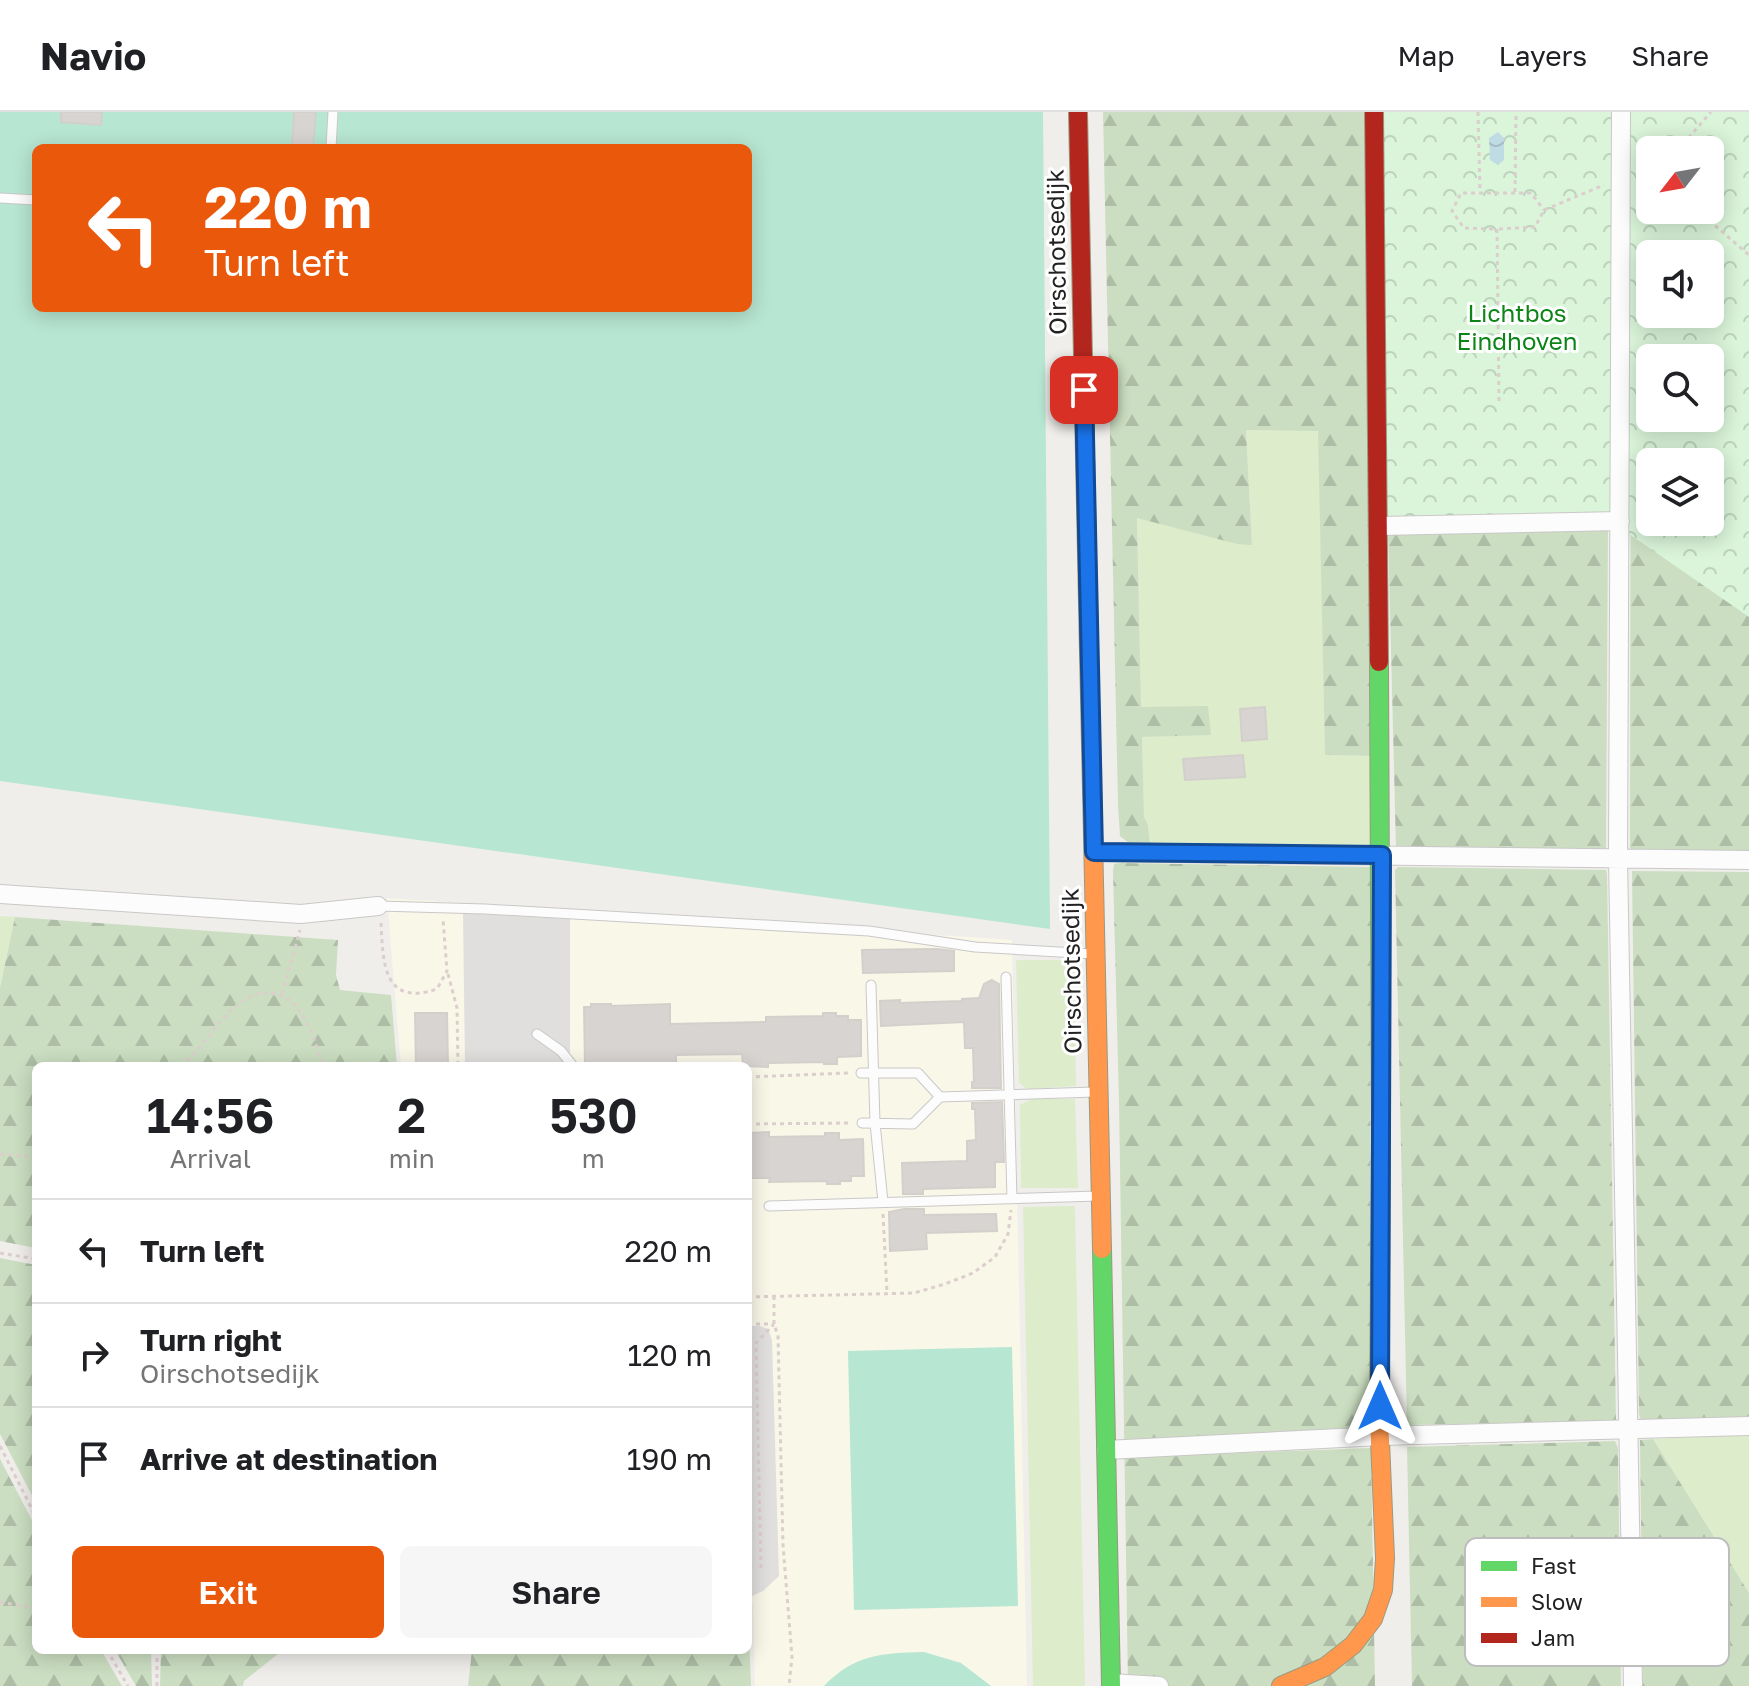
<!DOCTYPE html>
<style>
body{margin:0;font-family:"Golos Text",sans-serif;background:#f6f6f6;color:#202124;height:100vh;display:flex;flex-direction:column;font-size:30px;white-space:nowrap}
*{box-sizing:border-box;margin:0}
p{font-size:26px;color:#757577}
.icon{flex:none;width:44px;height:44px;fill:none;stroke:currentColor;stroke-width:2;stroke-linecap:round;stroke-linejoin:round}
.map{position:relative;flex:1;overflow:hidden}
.sheet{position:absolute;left:32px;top:950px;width:720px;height:592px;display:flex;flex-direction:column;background:#fff;border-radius:12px;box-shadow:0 4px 20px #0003}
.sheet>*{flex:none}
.top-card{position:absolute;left:32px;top:32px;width:720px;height:168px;border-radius:12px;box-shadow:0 4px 20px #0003;background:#ea580c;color:#fff;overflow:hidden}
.needle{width:52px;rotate:239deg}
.buttons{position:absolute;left:1636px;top:24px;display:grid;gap:16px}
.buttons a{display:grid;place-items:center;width:88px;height:88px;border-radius:12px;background:#fff;box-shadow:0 4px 20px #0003;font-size:40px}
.pin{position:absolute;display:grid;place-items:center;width:68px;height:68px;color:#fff;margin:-34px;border-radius:16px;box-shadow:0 4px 12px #0006}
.me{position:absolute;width:88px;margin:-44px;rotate:0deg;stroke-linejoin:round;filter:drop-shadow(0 0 6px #0008)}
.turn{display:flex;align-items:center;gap:28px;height:168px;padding:0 40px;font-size:36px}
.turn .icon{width:104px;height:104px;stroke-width:2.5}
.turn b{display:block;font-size:56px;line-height:68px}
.eta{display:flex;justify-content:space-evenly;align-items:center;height:136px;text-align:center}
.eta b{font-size:48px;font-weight:600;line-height:56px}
.action{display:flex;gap:16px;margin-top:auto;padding:16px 40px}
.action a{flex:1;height:92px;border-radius:12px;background:#ea580c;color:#fff;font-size:32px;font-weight:600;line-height:92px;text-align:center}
.action a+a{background:#f6f6f6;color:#202124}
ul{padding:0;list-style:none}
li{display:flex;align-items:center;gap:24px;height:104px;padding:0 40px;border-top:2px solid #e0e0e0}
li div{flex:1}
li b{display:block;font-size:30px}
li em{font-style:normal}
header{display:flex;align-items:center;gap:48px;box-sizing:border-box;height:112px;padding:0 40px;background:#fff;border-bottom:2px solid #e0e0e0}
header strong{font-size:38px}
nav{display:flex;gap:44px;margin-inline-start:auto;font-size:28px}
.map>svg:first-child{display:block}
</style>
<header>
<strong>Navio</strong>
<nav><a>Map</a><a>Layers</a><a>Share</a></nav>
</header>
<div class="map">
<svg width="1749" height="1574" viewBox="0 0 1749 1574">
<defs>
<pattern id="forest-firs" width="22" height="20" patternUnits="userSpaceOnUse" patternTransform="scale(2)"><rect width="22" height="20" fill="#cbdec1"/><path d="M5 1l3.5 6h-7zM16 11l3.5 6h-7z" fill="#aebea6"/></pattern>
<pattern id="park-crowns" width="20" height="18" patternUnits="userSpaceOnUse" patternTransform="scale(2)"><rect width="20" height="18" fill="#daf5da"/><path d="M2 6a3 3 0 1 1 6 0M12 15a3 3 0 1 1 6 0" fill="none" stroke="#bbd2bb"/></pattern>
<pattern id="water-waves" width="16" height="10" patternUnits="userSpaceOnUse" patternTransform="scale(2)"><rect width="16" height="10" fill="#bfdbe3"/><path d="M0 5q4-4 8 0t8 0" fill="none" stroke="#a4bcc2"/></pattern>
</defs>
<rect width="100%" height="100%" fill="#f0eeeb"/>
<path fill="#f8f7e8" d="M387,786L1012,828L1027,1574H755L753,1491L748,1489V954H401Z"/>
<path fill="#ddeccb" d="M1315,317L1319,323L1325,643L1372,644L1374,734L1366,738L1150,734L1148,713L1144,706L1142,625L1211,622L1207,595L1141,596L1137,405L1237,432H1252L1246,318Z
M0,804L15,805L0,876Z
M1016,848H1063L1074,851L1076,974L1027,977L1019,971Z
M1031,987H1075L1078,1076H1021L1020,993Z
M1075,1094L1085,1574H1033L1023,1095Z
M1749,1323V1481L1653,1327Z"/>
<path fill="url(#forest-firs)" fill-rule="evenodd" d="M1103,0H1364L1372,644L1325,643L1318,319L1246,318L1252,433L1237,432L1137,406L1141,595L1208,594L1211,623L1142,625L1144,705L1148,713L1150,734L1130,732L1120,724L1118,693Z
M1631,0H1749V743L1635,742L1630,736ZM1650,38H1710V98H1650ZM1650,142H1710V202H1650ZM1650,246H1710V306H1650ZM1650,350H1710V410H1650Z
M1608,415L1606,738L1396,736L1388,420Z
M1120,751L1371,755L1370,1315L1128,1345L1371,1336L1375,1574H1128L1119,990L1113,759L1114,752Z
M1398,755L1606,758L1607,762L1616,1309L1407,1313L1395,758Z
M1632,759L1749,760V1305L1641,1308L1639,1302Z
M15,805L338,828L336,863L340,878L391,883L397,954H36V1136L0,1129V876Z
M0,1146L36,1153V1391L0,1322Z
M1653,1327L1749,1481V1574H1643L1640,1328Z
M1615,1329L1618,1336L1621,1574H1412L1407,1335Z
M0,1347L36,1416V1538H101L122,1574H0Z
M748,1493L751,1574H468L472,1538H748Z
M115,1538H151L152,1574H136Z
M161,1538H283L244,1569L243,1574H160Z"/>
<path fill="url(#park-crowns)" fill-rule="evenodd" d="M1381,0H1749V505L1606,406L1384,407ZM1650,38H1710V98H1650ZM1650,142H1710V202H1650ZM1650,246H1710V306H1650ZM1650,350H1710V410H1650Z"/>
<path fill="#b7e6d2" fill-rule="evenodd" d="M0,0H1043L1050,817L0,669ZM36,36H748V196H36Z
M1012,1235L1018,1494L854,1498L848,1239Z
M924,1540L961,1551L991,1574H824C855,1542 882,1541 924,1540Z"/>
<path fill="#e0dfde" d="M463,801L570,807V954H465Z
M748,1214H760L768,1217L772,1228L779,1464L763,1479L748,1486Z"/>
<path fill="url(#water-waves)" d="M1498,20L1504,26V48L1498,53L1490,48L1489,26Z"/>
<path fill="#d7d4d2" stroke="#d3d0cc" stroke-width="2" d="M61,0H102L101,13L61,10Z
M294,0H316L313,36L292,35Z
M1265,595L1267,627L1242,629L1240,597Z
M1243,643L1245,665L1185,668L1183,647Z
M937,837L954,839V859L863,861L862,838Z
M992,868L999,872L1001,976H972V970H974L973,936H965L964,910L881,914L880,889L900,888V891L962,889V887L979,886L984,872Z
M591,892H611V894L670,892V912L766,910V905L823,904V901H836V904H848V908H861V944L837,945V952H824V950L768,951V955L743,954L742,942L676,943V954H585L584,895H591Z
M415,901H447L448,954H416Z
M1002,990L1004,1050H995V1075L923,1077V1082H903L902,1051L967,1049V1029L976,1028L975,997H972V991Z
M769,1020V1025L825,1024V1021H839V1028L863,1027L864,1064H851V1069H840V1072H827V1069L769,1070L770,1066H748V1021Z
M904,1097H924V1103L996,1102L997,1119L926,1121L927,1137L890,1139L889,1100Z"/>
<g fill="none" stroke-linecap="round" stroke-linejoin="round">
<g stroke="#c9c8c7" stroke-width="11">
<path id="lane" d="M331,36L333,0
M0,86L36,88
M378,794L485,797L869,819L975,835L1093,842
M1006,865L1012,1087
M871,873L875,1011L883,1090
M537,922L561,939L573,954
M861,961H918L940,985
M862,1011L913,1012L940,985L1095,980
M769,1094L1098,1084"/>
</g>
<g stroke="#c9c8c7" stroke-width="20">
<path id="street" d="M1621,0L1618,747L1633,1574
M1379,414L1620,409
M1094,740L1749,748
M0,782L301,802L378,794
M1106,1338L1380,1324L1749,1314
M1111,1571L1159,1574"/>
</g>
<g stroke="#999a82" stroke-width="20">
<path id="fast" d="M1379,550L1381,1027
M1102,1137L1111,1574"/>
</g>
<g stroke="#999a82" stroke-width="20">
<path id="slow" d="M1089,540L1102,1137
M1281,1574L1325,1555L1353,1533L1373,1507L1383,1478L1385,1446L1379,1306L1381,1027"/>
</g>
<g stroke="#999a82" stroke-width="20">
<path id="jam" d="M1078,0L1089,540
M1374,0L1379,550"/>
</g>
<path stroke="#dccecd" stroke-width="3" stroke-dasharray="4 4" stroke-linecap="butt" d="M1478,0L1480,80
M1678,38L1711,0
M1638,65L1650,63
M1515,80L1516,0
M1697,98L1749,143
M1499,117L1535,115L1544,98L1604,73
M1499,289L1497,117L1464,116L1452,99L1461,81H1531L1544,98
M381,811C383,851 383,895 437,877L447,859L443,807
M448,862L457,896L458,954
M282,882L300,818
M181,954C203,936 217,908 240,891C249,884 257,881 268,881C304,883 313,925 323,954
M748,965L848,961
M748,1012L852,1011
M0,1042L36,1045
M883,1102L887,1181
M0,1141L36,1147
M774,1184V1212L778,1224L783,1433L792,1545L789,1574
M748,1185L914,1181L945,1172L973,1161L995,1145L1008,1122L1011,1098
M748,1212H774
M0,1334L36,1405
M761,1456L756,1231L774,1212
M0,1490L36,1497
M107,1538L128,1574
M157,1574V1538"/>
<use href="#lane" stroke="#fdfcfc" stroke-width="9"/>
<use href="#street" stroke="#fdfcfc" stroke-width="18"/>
<use href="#fast" stroke="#63d668" stroke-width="18"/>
<use href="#slow" stroke="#ff974d" stroke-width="18"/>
<use href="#jam" stroke="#b3261e" stroke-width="18"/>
</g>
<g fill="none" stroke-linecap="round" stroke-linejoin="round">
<g stroke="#114b97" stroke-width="20">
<path id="route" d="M1084,278L1094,740L1382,743L1380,1294"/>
</g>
<use href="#route" stroke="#1a73e8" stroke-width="14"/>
</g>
<g text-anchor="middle" stroke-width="6" stroke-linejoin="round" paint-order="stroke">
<g font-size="24" fill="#222" stroke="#fff">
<text transform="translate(1057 140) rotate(-91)" y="8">Oirschotsedijk</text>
<text transform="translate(1072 859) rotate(-91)" y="8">Oirschotsedijk</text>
</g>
<g font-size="24" fill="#0c8416" stroke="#fff">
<text x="1517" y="210">Lichtbos<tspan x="1517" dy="28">Eindhoven</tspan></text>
</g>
</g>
<rect x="1465" y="1426" width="264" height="128" rx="12" fill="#fff" stroke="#bdbdbd" stroke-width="2"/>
<rect x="1481" y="1449" width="36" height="10" fill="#63d668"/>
<rect x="1481" y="1485" width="36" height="10" fill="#ff974d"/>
<rect x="1481" y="1521" width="36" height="10" fill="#b3261e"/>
<g font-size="22" fill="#222">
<text x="1531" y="1462">Fast</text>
<text x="1531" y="1498">Slow</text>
<text x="1531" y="1534">Jam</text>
</g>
</svg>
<div class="buttons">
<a><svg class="needle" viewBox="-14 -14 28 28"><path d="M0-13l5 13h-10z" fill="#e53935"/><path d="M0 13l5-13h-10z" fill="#757577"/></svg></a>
<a><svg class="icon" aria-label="sound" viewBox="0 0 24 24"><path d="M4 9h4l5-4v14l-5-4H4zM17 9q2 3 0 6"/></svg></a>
<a><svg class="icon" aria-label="search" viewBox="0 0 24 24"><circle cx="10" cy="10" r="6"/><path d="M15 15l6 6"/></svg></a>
<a><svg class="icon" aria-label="layers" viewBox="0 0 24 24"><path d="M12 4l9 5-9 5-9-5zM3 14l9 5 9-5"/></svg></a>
</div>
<div class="pin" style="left:1084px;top:278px;background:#d93025"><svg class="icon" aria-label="arrive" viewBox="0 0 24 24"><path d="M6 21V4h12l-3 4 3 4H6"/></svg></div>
<svg class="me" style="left:1380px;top:1294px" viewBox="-20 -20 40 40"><path d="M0-17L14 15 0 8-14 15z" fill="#1a73e8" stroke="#fff" stroke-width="4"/></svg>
<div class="top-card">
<div class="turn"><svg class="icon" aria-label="left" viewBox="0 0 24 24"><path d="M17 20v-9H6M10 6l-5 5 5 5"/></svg><div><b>220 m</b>Turn left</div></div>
</div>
<section class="sheet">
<div class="eta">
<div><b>14:56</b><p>Arrival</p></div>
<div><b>2</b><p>min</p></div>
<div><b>530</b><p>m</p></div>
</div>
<ul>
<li><svg class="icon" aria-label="left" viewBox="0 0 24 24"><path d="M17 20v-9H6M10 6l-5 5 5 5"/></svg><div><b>Turn left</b></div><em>220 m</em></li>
<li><svg class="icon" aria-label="right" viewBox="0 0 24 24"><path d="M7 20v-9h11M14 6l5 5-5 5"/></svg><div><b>Turn right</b><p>Oirschotsedijk</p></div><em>120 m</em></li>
<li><svg class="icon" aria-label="arrive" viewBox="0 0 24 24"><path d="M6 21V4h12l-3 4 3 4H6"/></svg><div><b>Arrive at destination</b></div><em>190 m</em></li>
</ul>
<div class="action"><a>Exit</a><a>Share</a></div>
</section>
</div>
